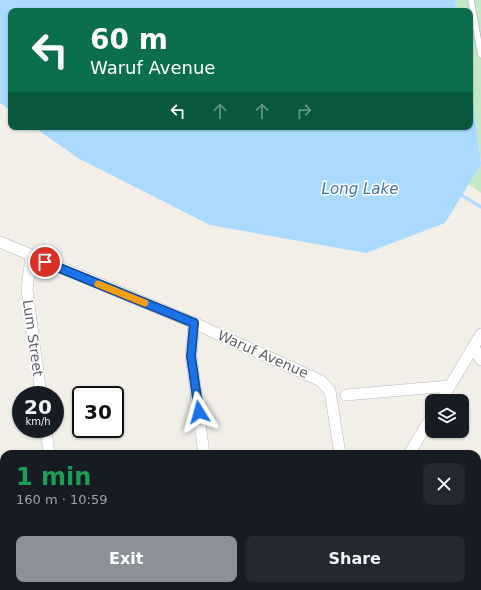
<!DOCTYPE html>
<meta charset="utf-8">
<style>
body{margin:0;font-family:"DejaVu Sans",sans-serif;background:#242831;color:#f1f3f6;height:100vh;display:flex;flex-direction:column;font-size:15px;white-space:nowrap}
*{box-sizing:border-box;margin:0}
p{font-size:13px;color:#9ea1a6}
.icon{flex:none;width:22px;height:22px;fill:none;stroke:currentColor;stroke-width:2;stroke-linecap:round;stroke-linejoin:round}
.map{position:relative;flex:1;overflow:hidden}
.drawer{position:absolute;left:0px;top:450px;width:481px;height:140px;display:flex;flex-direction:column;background:#171b24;border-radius:12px 12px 0 0;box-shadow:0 1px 3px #0004}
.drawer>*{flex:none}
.guide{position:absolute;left:8px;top:8px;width:465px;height:122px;border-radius:8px;box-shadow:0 1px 3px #0004;background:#0b6e4f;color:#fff;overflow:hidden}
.buttons{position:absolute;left:425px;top:394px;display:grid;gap:8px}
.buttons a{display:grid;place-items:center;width:44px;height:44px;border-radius:8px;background:#171b24;box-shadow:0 1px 3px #0004;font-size:20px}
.speed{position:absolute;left:12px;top:386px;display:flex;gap:8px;font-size:20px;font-weight:700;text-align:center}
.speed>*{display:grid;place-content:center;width:52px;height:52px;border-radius:50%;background:#171b24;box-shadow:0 1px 3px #0004;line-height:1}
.speed small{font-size:10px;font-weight:400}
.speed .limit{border:2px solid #111;border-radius:6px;background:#fff;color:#111}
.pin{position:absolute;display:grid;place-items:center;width:34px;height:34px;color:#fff;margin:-17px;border:2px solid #fff;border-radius:50%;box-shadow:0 1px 4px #0007}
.me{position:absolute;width:44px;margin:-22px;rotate:352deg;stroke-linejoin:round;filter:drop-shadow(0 0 3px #0008)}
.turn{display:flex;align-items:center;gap:14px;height:84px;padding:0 16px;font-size:18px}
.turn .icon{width:52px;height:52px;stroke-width:2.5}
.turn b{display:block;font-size:28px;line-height:34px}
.lanes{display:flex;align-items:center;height:38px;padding:0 16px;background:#0003;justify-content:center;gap:20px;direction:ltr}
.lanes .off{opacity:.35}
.round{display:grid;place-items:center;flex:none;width:42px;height:42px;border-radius:8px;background:#242831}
.headline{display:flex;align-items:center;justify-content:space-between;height:68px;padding:0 16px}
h1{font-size:24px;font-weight:700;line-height:30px;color:#1e9e55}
.button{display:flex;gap:8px;margin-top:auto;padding:8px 16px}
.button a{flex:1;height:46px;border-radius:8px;background:#8c9099;color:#fff;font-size:16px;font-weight:700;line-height:46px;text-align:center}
.button a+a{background:#242831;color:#f1f3f6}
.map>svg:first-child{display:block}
</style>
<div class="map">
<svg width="481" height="590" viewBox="0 0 481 590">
<rect width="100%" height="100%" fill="#f1efe8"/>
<path fill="#c5e8c5" d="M455,0H481V163L470,78V11H457Z
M481,164V193L469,184Z"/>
<path fill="#aadaff" d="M0,0H455L457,11H11V111L0,103Z
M470,78L481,164L445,223L366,253L210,225L78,158L34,127H470Z"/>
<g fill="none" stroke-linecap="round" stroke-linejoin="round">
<path stroke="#aadaff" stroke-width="3" d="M460,194L481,207"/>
</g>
<path fill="#cccac5" d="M0,485H4V523L0,524Z"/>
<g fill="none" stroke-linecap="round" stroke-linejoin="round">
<g stroke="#b5b8bc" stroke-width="7">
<path id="lane" d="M471,0L481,55
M477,474L479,473L481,465
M478,511L480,493L479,473
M0,536H4
M151,586V590
M383,590L385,586"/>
</g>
<g stroke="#b5b8bc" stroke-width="12">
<path id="street" d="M0,242L194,323L321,381L330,391L340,454
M31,256L27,290L41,395
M194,323L191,356L204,454
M474,347L481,360
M346,395L449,386
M441,401L481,334
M46,429L49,454
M409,454L432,416
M478,512L481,535
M27,586L28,590
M300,586V590"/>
</g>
<g stroke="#b6babf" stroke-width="16">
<path id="secondary" d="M477,512L481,511
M0,584L4,583"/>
</g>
<use href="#lane" stroke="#fff" stroke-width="5.5"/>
<use href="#street" stroke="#fff" stroke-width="11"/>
<use href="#secondary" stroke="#fff" stroke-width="15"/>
</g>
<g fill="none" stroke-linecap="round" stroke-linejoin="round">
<g stroke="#114b97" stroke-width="10">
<path id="route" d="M45,262L194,323L191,356L199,412"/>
</g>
<use href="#route" stroke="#1a73e8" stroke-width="7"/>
<path stroke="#f59e0b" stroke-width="7" d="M98,284L145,303"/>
</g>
<g text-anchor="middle" stroke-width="3" stroke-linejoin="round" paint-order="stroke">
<g font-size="14" fill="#5f6368" stroke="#fff">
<text transform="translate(33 338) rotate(82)" y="5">Lum Street</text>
<text transform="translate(263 354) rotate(24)" y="5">Waruf Avenue</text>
</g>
<g font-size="15" font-style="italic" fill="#4174aa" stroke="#fff">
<text x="360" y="194">Long Lake</text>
</g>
</g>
</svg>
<div class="buttons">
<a><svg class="icon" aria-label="layers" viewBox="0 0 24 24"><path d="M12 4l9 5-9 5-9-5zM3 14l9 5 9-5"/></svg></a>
</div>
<div class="speed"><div>20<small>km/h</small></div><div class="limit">30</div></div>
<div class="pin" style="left:45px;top:262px;background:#d93025"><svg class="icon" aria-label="arrive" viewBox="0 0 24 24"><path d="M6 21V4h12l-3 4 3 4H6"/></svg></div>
<svg class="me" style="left:199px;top:412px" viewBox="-20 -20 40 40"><path d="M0-17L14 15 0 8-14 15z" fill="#1a73e8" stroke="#fff" stroke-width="4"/></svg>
<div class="guide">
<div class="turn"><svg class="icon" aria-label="left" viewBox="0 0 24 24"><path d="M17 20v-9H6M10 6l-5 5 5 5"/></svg><div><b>60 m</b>Waruf Avenue</div></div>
<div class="lanes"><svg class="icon" aria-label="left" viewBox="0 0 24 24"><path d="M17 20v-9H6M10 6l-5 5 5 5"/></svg><svg class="icon off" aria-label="ahead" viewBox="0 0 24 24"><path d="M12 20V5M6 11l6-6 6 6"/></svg><svg class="icon off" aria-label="ahead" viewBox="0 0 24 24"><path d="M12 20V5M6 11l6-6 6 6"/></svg><svg class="icon off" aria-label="right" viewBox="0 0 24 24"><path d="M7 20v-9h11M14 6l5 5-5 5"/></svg></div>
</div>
<section class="drawer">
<div class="headline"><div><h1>1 min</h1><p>160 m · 10:59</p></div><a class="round"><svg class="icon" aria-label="close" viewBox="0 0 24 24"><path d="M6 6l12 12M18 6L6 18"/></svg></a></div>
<div class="button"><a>Exit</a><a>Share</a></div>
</section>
</div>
